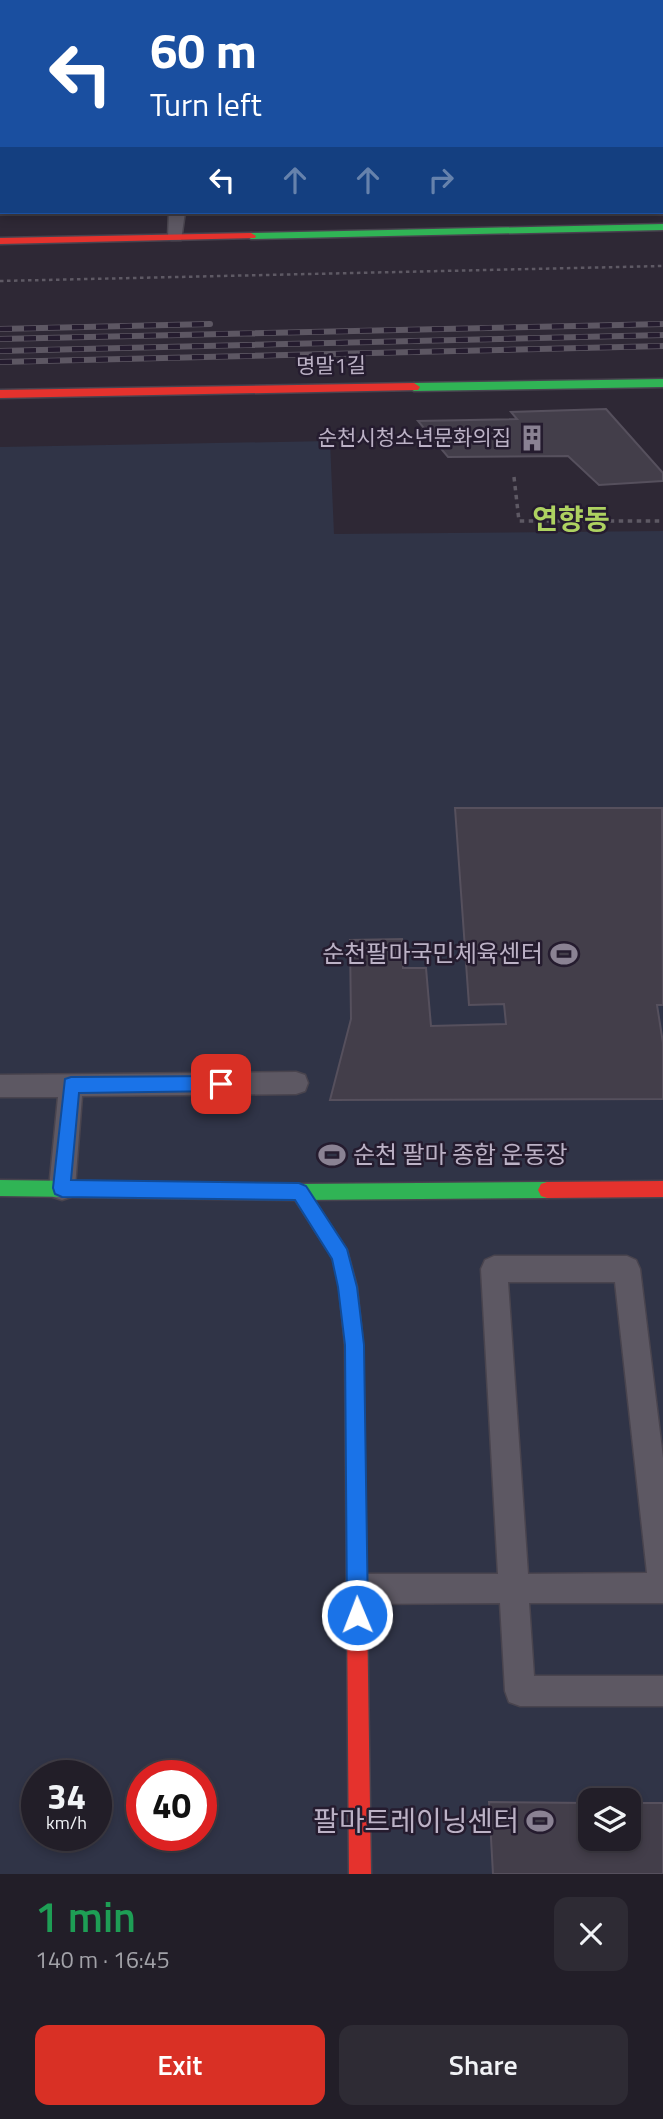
<!DOCTYPE html>
<meta charset="utf-8">
<style>
body{margin:0;font-family:"Titillium Web","Noto Sans KR",sans-serif;background:#2e2b34;color:#f1f3f6;height:100vh;display:flex;flex-direction:column;font-size:26px;white-space:nowrap}
*{box-sizing:border-box;margin:0}
p{font-size:23px;color:#a2a2a8}
.icon{flex:none;width:38px;height:38px;fill:none;stroke:currentColor;stroke-width:2;stroke-linecap:round;stroke-linejoin:round}
.map{position:relative;height:1874px;overflow:hidden}
.drawer{display:flex;flex-direction:column;background:#221e28;flex:1}
.drawer>*{flex:none}
.guide{position:absolute;left:0px;top:0px;width:663px;height:214px;box-shadow:0 4px 10px #0003,0 0 0 2px #3f3c45;background:#1a4fa0;color:#fff;overflow:hidden}
.controls{position:absolute;left:578px;top:1788px;display:grid;gap:14px}
.controls a{display:grid;place-items:center;width:63px;height:63px;border-radius:14px;background:#221e28;box-shadow:0 4px 10px #0003,0 0 0 2px #3f3c45;font-size:35px}
.speed{position:absolute;left:21px;top:1760px;display:flex;gap:14px;font-size:35px;font-weight:700;text-align:center}
.speed>*{display:grid;place-content:center;width:91px;height:91px;border-radius:50%;background:#221e28;box-shadow:0 4px 10px #0003,0 0 0 2px #3f3c45;line-height:1}
.speed small{font-size:18px;font-weight:400}
.speed .limit{border:10px solid #d22;background:#fff;color:#111}
.pin{position:absolute;display:grid;place-items:center;width:60px;height:60px;color:#fff;margin:-30px;border-radius:14px;box-shadow:0 4px 10px #0006}
.me{position:absolute;width:77px;margin:-38px;rotate:359deg;stroke-linejoin:round;filter:drop-shadow(0 0 5px #0008)}
.turn{display:flex;align-items:center;gap:24px;height:147px;padding:0 35px;font-size:32px}
.turn .icon{width:91px;height:91px;stroke-width:2.5}
.turn b{display:block;font-size:49px;line-height:60px}
.lanes{display:flex;align-items:center;height:66px;padding:0 35px;background:#0003;justify-content:center;gap:35px;direction:ltr}
.lanes .off{opacity:.35}
.round{display:grid;place-items:center;flex:none;width:74px;height:74px;border-radius:14px;background:#2e2b34}
.summary{display:flex;align-items:center;justify-content:space-between;height:119px;padding:0 35px}
h1{font-size:42px;font-weight:600;line-height:52px;color:#1e9e55}
.button{display:flex;gap:14px;margin-top:auto;padding:14px 35px}
.button a{flex:1;height:80px;border-radius:14px;background:#d93025;color:#fff;font-size:28px;font-weight:600;line-height:80px;text-align:center}
.button a+a{background:#2e2b34;color:#f1f3f6}
.map>svg:first-child{display:block}
</style>
<div class="map">
<svg width="663" height="1874" viewBox="0 0 663 1874">
<rect width="100%" height="100%" fill="#2e2835"/>
<path fill="#303447" fill-rule="evenodd" d="M330,441L334,534L663,531V1874H0V447ZM37,1776H96V1836H37ZM142,1776H201V1836H142ZM590,1801H628V1839H590Z"/>
<path fill="#433e4a" stroke="#56505d" stroke-width="2" d="M606,409L663,473V481L599,485L568,456L448,457L418,421L517,419L511,412Z
M455,808H662L663,1005H657L663,1043V1099L330,1100L351,1019L350,940L402,939L403,968H426L431,1026L506,1024L504,1004L469,1005Z
M489,1802L590,1803V1839H628V1803H663V1874H493Z"/>
<g fill="none" stroke-linecap="round" stroke-linejoin="round">
<g stroke="#49444e" stroke-width="3">
<path id="lane" d="M359,0H371V2H359Z
M501,0H618L500,2Z
M662,22H663V30H662Z
M662,40H663V48H662Z
M662,86H663V94H662Z
M662,115H663V123H662Z
M662,138H663V146H662Z
M169,212H185L181,240H171L168,237Z
M296,1072L305,1075L308,1083L305,1091L296,1094L82,1096L75,1188L71,1197L62,1200L53,1197L49,1188L58,1097H0V1075Z
M494,1256H627L636,1260L640,1269L663,1458V1603H529L534,1676H663V1706H520L509,1702L505,1691L500,1603L357,1604L347,1599L342,1589L347,1579L357,1574H498L481,1269L485,1260ZM508,1282H615L647,1573L528,1574Z"/>
</g>
<g stroke="#48434f" stroke-width="3">
<path id="fast" d="M663,224V230L251,239L246,236L251,233Z
M663,379V387L414,391L408,387L414,383Z
M0,1180L299,1184L547,1182L553,1184L556,1190L553,1196L547,1198L299,1200L0,1196Z"/>
</g>
<g stroke="#48434f" stroke-width="3">
<path id="slow" d="M299,1184L305,1186L347,1250L357,1287L363,1345L367,1609L364,1616L357,1619L350,1616L347,1609L345,1345L339,1287L333,1259L290,1192L293,1186Z"/>
</g>
<g stroke="#48434f" stroke-width="3">
<path id="jam" d="M54,0H62V2H54Z
M251,233L256,236L255,238L0,244V238Z
M414,383L420,387L418,390L0,398V390Z
M663,1181V1197L547,1198L541,1196L538,1190L541,1184L547,1182Z
M357,1599L364,1602L367,1609L371,1874H349L347,1609L350,1602Z"/>
</g>
<path stroke="#5e5964" stroke-width="2.5" stroke-dasharray="3.5 3.5" stroke-linecap="butt" d="M0,281L663,266"/>
<path stroke="#5e5964" stroke-width="3.5" stroke-dasharray="4.5 4.5" stroke-linecap="butt" d="M514,477L519,521H663"/>
<use href="#lane" fill="#5d5863" fill-rule="evenodd"/>
<use href="#fast" fill="#30b455" fill-rule="evenodd"/>
<use href="#slow" fill="#ff9f0a" fill-rule="evenodd"/>
<use href="#jam" fill="#e5322d" fill-rule="evenodd"/>
<g stroke="#5d5763" stroke-width="6">
<path id="rail" d="M0,329L210,324
M0,339L663,324
M0,351L663,335
M0,362L663,346"/>
</g>
<use href="#rail" stroke="#251c2f" stroke-width="4.5" stroke-dasharray="12" stroke-linecap="butt"/>
</g>
<path fill="#1a73e8" stroke="#114b97" stroke-width="2" d="M221,1076L227,1078L230,1084L227,1089L221,1091L79,1093L71,1180L299,1183L306,1186L347,1249L357,1287L364,1345L368,1615L365,1623L357,1626L350,1623L347,1615L345,1345L338,1287L332,1259L295,1200L62,1197L55,1194L53,1188L65,1079L71,1077Z"/>
<defs>
<g id="building-bare" transform="scale(2.1)"><path d="M-4-6H4V6H1V3H-1V6H-4ZM-2.5-4.3h1.7v1.8h-1.7ZM.8-4.3h1.7v1.8H.8ZM-2.5-1h1.7V.8h-1.7ZM.8-1h1.7V.8H.8Z" fill="#8a8293" stroke="#251c2f" stroke-width="2.5" paint-order="stroke"/></g>
<g id="stadium-bare" transform="scale(2.1)"><path d="M0-5a6.5 5 0 1 0 0 10a6.5 5 0 1 0 0-10ZM-3.5-1.8h7v3.6h-7Z" fill="#8a8293" stroke="#251c2f" stroke-width="2.5" paint-order="stroke"/></g>
</defs>
<g fill-rule="evenodd">
<use href="#building-bare" x="532" y="438"/>
<use href="#stadium-bare" x="564" y="954"/>
<use href="#stadium-bare" x="332" y="1155"/>
<use href="#stadium-bare" x="540" y="1821"/>
</g>
<g text-anchor="middle" stroke-width="5" stroke-linejoin="round" paint-order="stroke">
<g font-size="21" fill="#bcb2c6" stroke="#251c2f">
<text transform="translate(331 366) rotate(-1)" y="7">명말1길</text>
</g>
<g font-size="21" fill="#bcb2c6" stroke="#251c2f" text-anchor="end">
<text x="511" y="445">순천시청소년문화의집</text>
</g>
<g font-size="24" fill="#bcb2c6" stroke="#251c2f" text-anchor="end">
<text x="543" y="962">순천팔마국민체육센터</text>
<text x="353" y="1163" text-anchor="start">순천 팔마 종합 운동장</text>
</g>
<g font-size="28" font-weight="bold" fill="#aed261" stroke="#251c2f">
<text x="571" y="529">연향동</text>
</g>
<g font-size="28" fill="#bcb2c6" stroke="#251c2f" text-anchor="end">
<text x="519" y="1831">팔마트레이닝센터</text>
</g>
</g>
</svg>
<div class="controls">
<a><svg class="icon" aria-label="layers" viewBox="0 0 24 24"><path d="M12 4l9 5-9 5-9-5zM3 14l9 5 9-5"/></svg></a>
</div>
<div class="speed"><div>34<small>km/h</small></div><div class="limit">40</div></div>
<div class="pin" style="left:221px;top:1084px;background:#d93025"><svg class="icon" aria-label="arrive" viewBox="0 0 24 24"><path d="M6 21V4h12l-3 4 3 4H6"/></svg></div>
<svg class="me" style="left:357px;top:1615px" viewBox="-20 -20 40 40"><circle r="17" fill="#1a73e8" stroke="#fff" stroke-width="3"/><path d="M0-11L8 9 0 5-8 9z" fill="#fff"/></svg>
<div class="guide">
<div class="turn"><svg class="icon" aria-label="left" viewBox="0 0 24 24"><path d="M17 20v-9H6M10 6l-5 5 5 5"/></svg><div><b>60 m</b>Turn left</div></div>
<div class="lanes"><svg class="icon" aria-label="left" viewBox="0 0 24 24"><path d="M17 20v-9H6M10 6l-5 5 5 5"/></svg><svg class="icon off" aria-label="ahead" viewBox="0 0 24 24"><path d="M12 20V5M6 11l6-6 6 6"/></svg><svg class="icon off" aria-label="ahead" viewBox="0 0 24 24"><path d="M12 20V5M6 11l6-6 6 6"/></svg><svg class="icon off" aria-label="right" viewBox="0 0 24 24"><path d="M7 20v-9h11M14 6l5 5-5 5"/></svg></div>
</div>
</div>
<section class="drawer">
<div class="summary"><div><h1>1 min</h1><p>140 m · 16:45</p></div><a class="round"><svg class="icon" aria-label="close" viewBox="0 0 24 24"><path d="M6 6l12 12M18 6L6 18"/></svg></a></div>
<div class="button"><a>Exit</a><a>Share</a></div>
</section>
